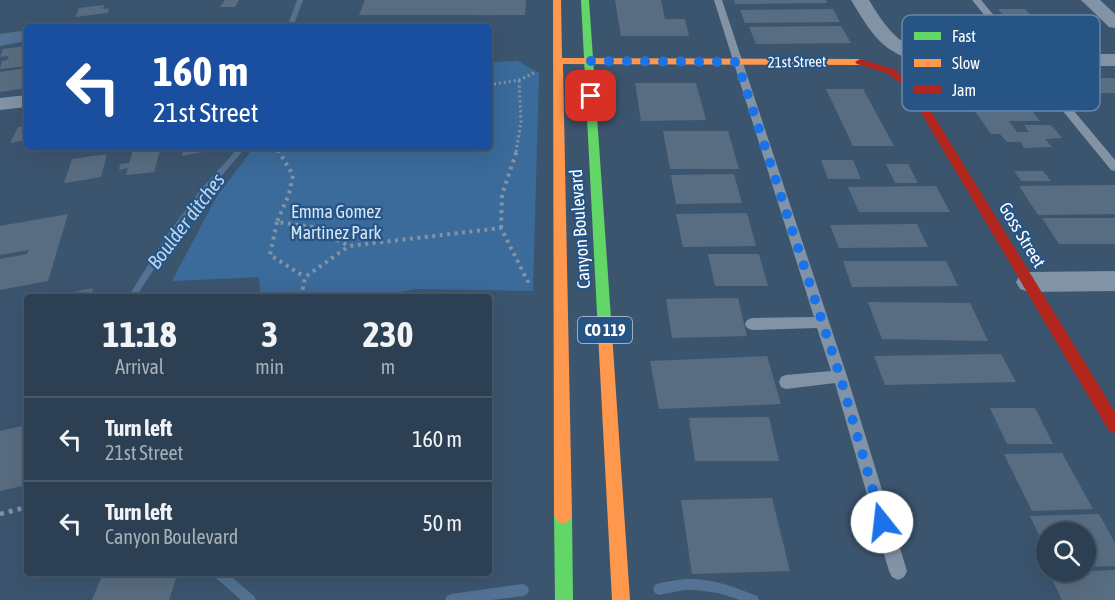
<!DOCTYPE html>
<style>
body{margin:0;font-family:"Asap Condensed",sans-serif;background:#394b5d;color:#f1f3f6;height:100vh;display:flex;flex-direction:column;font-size:22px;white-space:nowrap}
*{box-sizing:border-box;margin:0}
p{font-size:20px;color:#a7afb8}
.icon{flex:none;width:33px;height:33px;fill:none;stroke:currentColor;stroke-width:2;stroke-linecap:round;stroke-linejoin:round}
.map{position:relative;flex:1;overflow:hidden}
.details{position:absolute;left:24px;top:294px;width:468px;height:282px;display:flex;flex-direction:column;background:#2d4053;border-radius:6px;box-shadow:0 6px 24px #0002,0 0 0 2px #48596a}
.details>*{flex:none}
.banner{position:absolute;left:24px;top:24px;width:468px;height:126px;border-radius:6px;box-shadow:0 6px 24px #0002,0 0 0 2px #48596a;background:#1a4fa0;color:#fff;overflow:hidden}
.fabs{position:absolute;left:1036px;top:522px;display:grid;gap:12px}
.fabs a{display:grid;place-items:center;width:60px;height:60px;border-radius:50%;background:#2d4053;box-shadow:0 6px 24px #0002,0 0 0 2px #48596a;font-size:30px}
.pin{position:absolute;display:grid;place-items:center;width:51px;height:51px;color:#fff;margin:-26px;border-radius:12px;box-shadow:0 3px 9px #0006}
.me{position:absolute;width:66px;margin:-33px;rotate:344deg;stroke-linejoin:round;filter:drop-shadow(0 0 4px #0008)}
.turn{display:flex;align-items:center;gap:21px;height:126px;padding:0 30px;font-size:27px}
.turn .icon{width:78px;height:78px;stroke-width:2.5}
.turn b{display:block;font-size:42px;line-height:51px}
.eta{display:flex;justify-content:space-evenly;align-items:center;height:102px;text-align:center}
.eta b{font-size:36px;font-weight:700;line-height:42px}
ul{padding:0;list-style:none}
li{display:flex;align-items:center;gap:18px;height:84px;padding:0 30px;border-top:2px solid #48596a}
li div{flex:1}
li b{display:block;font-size:22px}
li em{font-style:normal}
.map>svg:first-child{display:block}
</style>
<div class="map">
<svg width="1115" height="600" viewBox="0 0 1115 600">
<rect width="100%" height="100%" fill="#3c556f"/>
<path fill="#3b6b9b" d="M518,61L539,73L533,291L415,289L372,297H261L259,277L172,281L217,196L254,147H489V62Z"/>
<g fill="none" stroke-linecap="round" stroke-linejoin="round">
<path fill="#547294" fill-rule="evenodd" d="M297,0H303L293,27H287Z
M239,147H246L208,192L173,239L136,297H128L167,235L202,188Z
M213,573H227L254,596L256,600H241L215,577Z
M684,579C711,578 733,586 757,596L759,600H740L718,593L696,590H684L659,595L655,593L653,589L655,585L659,583Z
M523,584L527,586L529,590L527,594L523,596L491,600H445L447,596L451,594Z"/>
<path fill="#547294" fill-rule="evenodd" d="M20,31L27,33V41L0,46V34Z"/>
</g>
<path fill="#596d82" d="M225,0H239L235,7H220Z
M365,0H526L525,15H359Z
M615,0H661L665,19H685L689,36H621Z
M734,0H826L827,3L735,4Z
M104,5L103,9L109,8L108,13L75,17L79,8Z
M833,9L840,22L745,23L740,10Z
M998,9H1025L1036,21H1008Z
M841,26L851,43L756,44L749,27Z
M27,46V66L0,69L2,61L7,60L9,56L0,57L3,49Z
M27,68V88L0,92V72Z
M1087,78H1115V93H1100Z
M635,83H696L706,120L641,121Z
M1014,87L1026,102H1007L1010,106H1028L1040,121H1009L1017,132H1029L1024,125H1051L1062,138L1045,139L1052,147L1024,148L1021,142H1007L1000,134H991L959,88Z
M826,89H863L894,146H853Z
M27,126V140L10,143L18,127Z
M663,131H728L739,169H670Z
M134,147H161L154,172L126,175L128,168L119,170L120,164L129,163Z
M183,147H224V148L182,156Z
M107,154L101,177L64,183L72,159Z
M821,160H853L861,179H828Z
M886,164H908L918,183H895Z
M1014,171H1043L1051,181H1021Z
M734,174L742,203L676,204L671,175Z
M1115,185V214L1038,215L1019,186Z
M936,186L950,212H859L848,187Z
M747,213L756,246L683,247L676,214Z
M68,214L48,281L0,290V259L27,254L29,250L0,255V226Z
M1042,218H1115V244H1059Z
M917,224L928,247L839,248L830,225Z
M708,254H759L768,286H715Z
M843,261H946L958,286L852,287Z
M93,288L91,297H55L54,296Z
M738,298L747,336L672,338L666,299Z
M868,302L970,303L988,341L882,339Z
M489,308H494L491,350H489Z
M1001,354L1016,382L885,385L874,356Z
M767,356L781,404L659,409L650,361Z
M990,408H1035L1053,444H1007Z
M769,417L779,461H695L689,418Z
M27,425V485L0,491V431Z
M1062,453L1093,509L1032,511L1004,454Z
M772,498L790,571L692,574L681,500Z
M1099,514L1115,543V566L1086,567V532H1047V552L1030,516Z
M1115,570V600H1062L1049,573Z
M103,573H178L169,600H92Z"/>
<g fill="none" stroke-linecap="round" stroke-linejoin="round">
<path stroke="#8293a5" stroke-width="3" stroke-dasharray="2 3" stroke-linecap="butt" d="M489,85L519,80L534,73
M276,147L279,152
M516,152L521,122L519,80"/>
<path stroke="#8293a5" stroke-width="4" stroke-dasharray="3 4.5" stroke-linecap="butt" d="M278,150L293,175L289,194L277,222L314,227L349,246L501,228L528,282V287
M277,222L270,255L305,277
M501,228L502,195L517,150
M301,297L305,277L349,246"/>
<path stroke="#8293a5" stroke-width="4.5" stroke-dasharray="4 5" stroke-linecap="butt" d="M0,514L27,507"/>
<path fill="#8293a5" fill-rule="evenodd" d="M714,0H722L847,376L907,571L904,577L898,580L892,577L889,571L835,383L786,389L781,387L779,382L781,377L786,375L831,371L817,328L752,330L747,328L745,324L747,320L752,318L814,317Z
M972,0H981L1115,160V171L1111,170Z"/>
<path fill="#8293a5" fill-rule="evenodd" d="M851,0H869C888,31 899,47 936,54H1115V66H936C885,55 877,43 851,0Z
M1081,0H1100L1115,14V28L1109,27Z
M27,95V107L0,110V98Z
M1115,271V291L1029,292L1020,289L1016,282L1020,275L1029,272Z"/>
<path fill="#63d668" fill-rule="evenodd" d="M581,0H589L612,333L610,337L605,339L600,337L598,333Z
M563,506L569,509L572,515L573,600H555L554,515L557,509Z"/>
<path fill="#ff974d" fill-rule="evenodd" d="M553,0H561L562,58L860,59L865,62L860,65L563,64L572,515L569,521L563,524L557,521L554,515Z
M605,327L610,329L612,333L630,600H612L598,333L600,329Z"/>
<path fill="#b3261e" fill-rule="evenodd" d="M860,59L893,69L915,85L1115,412V433L1109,431L906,87L887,73L857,64L855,62Z"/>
</g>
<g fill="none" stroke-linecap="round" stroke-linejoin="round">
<path stroke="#1a73e8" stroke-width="10" stroke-dasharray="0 18" d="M591,96L590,61L737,62L840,376L882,522"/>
</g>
<g text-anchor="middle" stroke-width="4.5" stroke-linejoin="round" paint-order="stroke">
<g font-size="15" fill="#fff" stroke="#265485">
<text transform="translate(797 62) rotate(-1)" y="5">21st Street</text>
</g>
<rect fill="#265485" stroke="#beccda" stroke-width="1.5" x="578" y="317" width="54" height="26" rx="4.5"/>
<g font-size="16" font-weight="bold" fill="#fff">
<text x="605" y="336">CO 119</text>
</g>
<g font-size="18" fill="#d4e5f6" stroke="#265485">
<text x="336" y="218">Emma Gomez<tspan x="336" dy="21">Martinez Park</tspan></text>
</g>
<g font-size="18" fill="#fff" stroke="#265485">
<text transform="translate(580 229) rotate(-94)" y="6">Canyon Boulevard</text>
<text transform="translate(1022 235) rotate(59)" y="6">Goss Street</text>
</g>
<g font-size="20" font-style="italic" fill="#bcd6ef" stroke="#265485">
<text transform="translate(186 221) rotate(-53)" y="7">Boulder ditches</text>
</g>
</g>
<rect x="902" y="15" width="198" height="96" rx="9" fill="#265485" stroke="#6787aa" stroke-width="1.5"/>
<rect x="914" y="32" width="27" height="8" fill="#63d668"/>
<rect x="914" y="59" width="27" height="8" fill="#ff974d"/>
<rect x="914" y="86" width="27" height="8" fill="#b3261e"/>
<g font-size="16" fill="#fff">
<text x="952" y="42">Fast</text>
<text x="952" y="69">Slow</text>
<text x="952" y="96">Jam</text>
</g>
</svg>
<div class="fabs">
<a><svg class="icon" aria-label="search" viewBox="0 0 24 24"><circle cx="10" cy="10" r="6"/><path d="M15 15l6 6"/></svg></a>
</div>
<div class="pin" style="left:591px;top:96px;background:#d93025"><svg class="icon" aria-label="arrive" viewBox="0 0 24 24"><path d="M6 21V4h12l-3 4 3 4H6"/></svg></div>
<svg class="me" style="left:882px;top:522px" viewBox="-20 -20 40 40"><circle r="19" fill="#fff"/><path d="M0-13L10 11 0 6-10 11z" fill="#1a73e8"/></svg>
<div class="banner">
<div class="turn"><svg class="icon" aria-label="left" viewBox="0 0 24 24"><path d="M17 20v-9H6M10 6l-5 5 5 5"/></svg><div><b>160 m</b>21st Street</div></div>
</div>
<section class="details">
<div class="eta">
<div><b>11:18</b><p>Arrival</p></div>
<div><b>3</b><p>min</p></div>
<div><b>230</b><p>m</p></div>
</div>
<ul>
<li><svg class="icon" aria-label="left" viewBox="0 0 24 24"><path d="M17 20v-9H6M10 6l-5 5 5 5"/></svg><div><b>Turn left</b><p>21st Street</p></div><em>160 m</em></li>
<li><svg class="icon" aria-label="left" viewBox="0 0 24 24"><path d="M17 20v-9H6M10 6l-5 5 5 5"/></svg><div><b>Turn left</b><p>Canyon Boulevard</p></div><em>50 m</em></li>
</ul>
</section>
</div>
